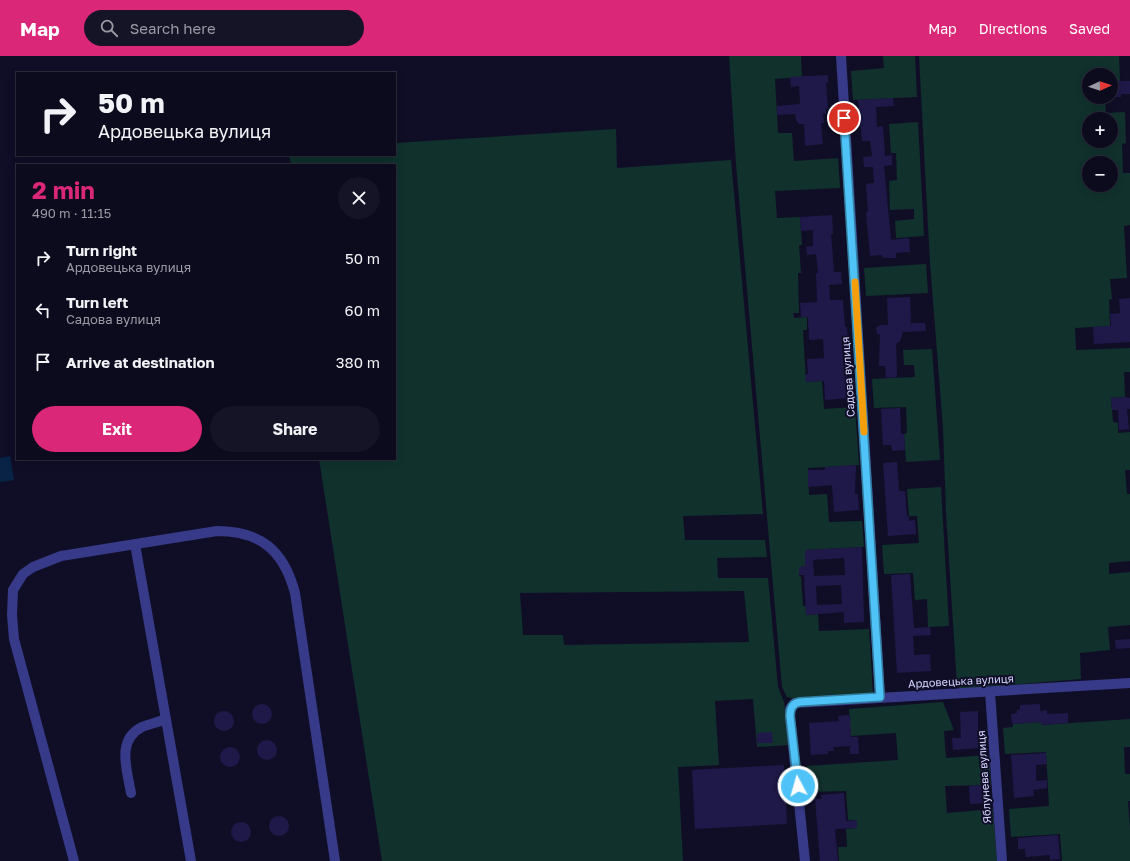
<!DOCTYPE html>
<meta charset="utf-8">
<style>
body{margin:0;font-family:"Golos Text",sans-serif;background:#151326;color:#f1f3f6;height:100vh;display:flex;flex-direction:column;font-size:15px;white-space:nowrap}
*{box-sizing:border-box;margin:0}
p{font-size:13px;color:#9a9aa4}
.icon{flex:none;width:22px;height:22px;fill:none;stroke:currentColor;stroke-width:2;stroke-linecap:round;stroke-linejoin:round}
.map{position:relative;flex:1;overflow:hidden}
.panel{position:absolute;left:16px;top:108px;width:380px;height:296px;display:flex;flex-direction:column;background:#0c0a1d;border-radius:0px;box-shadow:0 2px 10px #0003,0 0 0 1px #2c2b3b}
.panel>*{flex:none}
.banner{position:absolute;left:16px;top:16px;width:380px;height:84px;border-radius:0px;box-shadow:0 2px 10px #0003,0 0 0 1px #2c2b3b;background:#0c0a1d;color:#f1f3f6;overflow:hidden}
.needle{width:26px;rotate:87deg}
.fabs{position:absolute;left:1082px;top:12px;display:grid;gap:8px}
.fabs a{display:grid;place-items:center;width:36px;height:36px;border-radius:50%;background:#0c0a1d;box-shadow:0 2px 10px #0003,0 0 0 1px #2c2b3b;font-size:20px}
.pin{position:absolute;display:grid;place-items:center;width:34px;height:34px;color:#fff;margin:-17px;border:2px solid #fff;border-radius:50%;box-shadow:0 1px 4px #0007}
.me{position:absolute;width:44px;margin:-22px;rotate:354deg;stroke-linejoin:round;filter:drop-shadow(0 0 3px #0008)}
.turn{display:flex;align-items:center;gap:14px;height:84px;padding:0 16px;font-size:18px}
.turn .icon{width:52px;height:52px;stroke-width:2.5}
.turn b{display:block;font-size:28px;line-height:34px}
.round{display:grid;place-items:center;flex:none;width:42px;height:42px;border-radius:21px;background:#151326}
.overview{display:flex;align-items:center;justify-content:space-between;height:68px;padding:0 16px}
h1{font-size:24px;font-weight:700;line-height:30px;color:#db2777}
.cta{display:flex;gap:8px;margin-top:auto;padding:8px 16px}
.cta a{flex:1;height:46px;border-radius:24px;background:#db2777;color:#fff;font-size:16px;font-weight:700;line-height:46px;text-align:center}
.cta a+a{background:#151326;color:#f1f3f6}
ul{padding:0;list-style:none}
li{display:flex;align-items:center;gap:12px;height:52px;padding:0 16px}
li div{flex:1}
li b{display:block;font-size:15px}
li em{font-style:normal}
header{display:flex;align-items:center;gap:24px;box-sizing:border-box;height:56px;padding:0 20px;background:#db2777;color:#fff}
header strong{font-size:19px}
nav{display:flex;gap:22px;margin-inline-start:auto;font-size:14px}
.search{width:280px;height:36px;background:#151326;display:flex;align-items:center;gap:10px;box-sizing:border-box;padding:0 14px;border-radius:22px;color:#9a9aa4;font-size:15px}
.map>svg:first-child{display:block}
</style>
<header>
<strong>Map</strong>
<div class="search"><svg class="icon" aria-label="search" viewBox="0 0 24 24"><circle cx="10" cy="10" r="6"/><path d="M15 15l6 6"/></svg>Search here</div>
<nav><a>Map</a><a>Directions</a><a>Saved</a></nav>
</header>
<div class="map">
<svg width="1130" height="805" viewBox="0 0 1130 805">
<rect width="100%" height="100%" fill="#100e27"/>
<path fill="#11312d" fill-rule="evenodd" d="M729,0H801L802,21L775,23L778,77H792L794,105L838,102L840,132L775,135L777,162L800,161L802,189H799L801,217H798L799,257H793L794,262L807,261V274H803L806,326L822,325L824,353L855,351L859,409L808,412L809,439L827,438L829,466L862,465L864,491L805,494V510L799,511V520L801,521L803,550H806V559L818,558L819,575L869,573L873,637L796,643L787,641L782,631L736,108Z
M883,0H915L917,41L853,44L851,15L884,12Z
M919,0H1119L1120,25H1111V19H1089V41H1105L1106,57L1125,56L1126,87L1122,88L1123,117H1130V169L1124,170L1127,222L1110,223L1112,243L1109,244L1110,270L1075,272L1076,294L1130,292V316H1124L1125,341L1111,342L1113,366L1118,367V377L1130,376V414H1125L1127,438H1130V505L1109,507V518L1130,516V569L1108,571L1110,594L1080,597L1081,623L961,633L957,630L946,457L943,372L930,207ZM1089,63H1111V85H1089ZM1089,107H1111V129H1089Z
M918,66L924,180L896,182L895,165L914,163V153L890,154L889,125L897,124L896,97H891L889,68Z
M616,73L617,112L731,104L763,458L683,460L685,484H765L767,501L717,502L718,522H768L778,631L784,646L790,689L757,691L753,643L715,645L719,709L678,711L683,805H382L319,403H395V109H291L289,99H395V87ZM744,535L749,586L564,589L563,579H523L520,537Z
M926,208L928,237L866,240L864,212Z
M932,293L940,404L906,406L904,378L907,377L906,351L874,352L872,323L915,321L914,309H904L903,294Z
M941,431L949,570L928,571L927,543L915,544L913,517L884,518L882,489L919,487L917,460H909L907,433Z
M943,646L954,674L944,675L946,702L989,699L991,729L945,730L947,757L993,753L997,805H839L838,791H847L846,773L857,772V764H848L846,735L809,736L806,710L898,704L896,677L851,680L849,653Z
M1130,663V691H1124L1125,718H1130V745H1128L1130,773V805H1062L1060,778L1011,781L1009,753L1049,750L1046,696L1005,698L1003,672L1013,671V668L1041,666L1042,669Z"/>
<path fill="#082346" d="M10,400L14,424L0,426V402Z"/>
<path fill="#1f1949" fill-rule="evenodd" d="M828,19V27H826L828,53H826V58H823L824,67H821L823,88L805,90L804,68H799L796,64L795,58L777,59V50L800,48L799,30L791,31L790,21Z
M1111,25H1130V38H1121V41H1111Z
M893,42L894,50L876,51L877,71L883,70L885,100L892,99V109L884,110L891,184L909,182L910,196L896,197V202H883L882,199L870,200L866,156H868L866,128L874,127L873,111H864L863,101L872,100L870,85H862L858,44Z
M832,159L833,178H831L834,216H841L842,228L829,229L830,244H843L845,271H847L848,287L849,312H847L849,342L825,344L824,325L806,326L805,318H808L807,303L824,302L823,283L809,284L808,261H801L800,247L817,246L816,217H818L816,198L807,199L806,191L813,190V174L801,175L800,161Z
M910,241L911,267H925L926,275L903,276L900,285L896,288L897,321L886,322L885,310H879L880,279L877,278L876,272L880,269H888L887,242Z
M1130,242V286L1094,288L1093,271L1111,270L1110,258L1120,257L1119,243Z
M1125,341L1130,342V353H1127L1129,373L1119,374L1118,354H1112L1111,342Z
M900,352L901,378H904L905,394L892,395L891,389H883L881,353Z
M897,406L899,435H905L907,460H909V465L915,464L916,478L888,480L883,407Z
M856,409L855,438H858L859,454L834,456L832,429L808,431V414H825V411Z
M862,491L864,566L844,567V556L806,559L804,519H799V511L805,510V494ZM844,502L845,519L814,520L813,504ZM841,529L842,548L817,549L816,530Z
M910,518L914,572L930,571L931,579L913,580L914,599L930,598L931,615L897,617L891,519Z
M1130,583V592L1116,593L1115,584Z
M1040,648V655L1047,654V658L1068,657V667L1041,669V666L1012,668L1011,658L1017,657V654L1020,653V649Z
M252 658a10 10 0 1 1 20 0a10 10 0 1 1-20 0Z
M978,655V692L953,694L952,682H961L960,656Z
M214 665a10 10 0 1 1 20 0a10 10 0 1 1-20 0Z
M850,659L851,681H858L859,698H850V690L833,691L834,695H828V698L811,699L809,667L839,665L838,660Z
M772,676L773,687H757V677Z
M257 694a10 10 0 1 1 20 0a10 10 0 1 1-20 0Z
M220 701a10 10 0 1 1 20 0a10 10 0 1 1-20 0Z
M1046,697L1047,708L1036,709V725L1047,724V732L1033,734L1034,740L1014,742L1011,699Z
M784,709L787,768L695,773L692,714Z
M987,729L988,747L970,748L969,730Z
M844,737L846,765L857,764V772L835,773L838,805H820L815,743H822L821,739Z
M269 770a10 10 0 1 1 20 0a10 10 0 1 1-20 0Z
M231 776a10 10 0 1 1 20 0a10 10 0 1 1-20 0Z
M1058,779L1060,803L1050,804V799L1026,801L1025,793H1018V782Z"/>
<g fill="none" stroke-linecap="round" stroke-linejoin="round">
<path stroke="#373a88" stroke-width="10" d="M841,0L880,641
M135,488L191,805
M990,636L1002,805
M131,737C127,713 116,684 142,671C150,668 158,666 166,663
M74,805L14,583L12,559L13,534L23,518L33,511L61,500L217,475C261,475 284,495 295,537L335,805
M805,805L790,660V653L795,647L1130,627"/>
</g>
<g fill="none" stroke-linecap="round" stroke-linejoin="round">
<g stroke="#337fa1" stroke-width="10">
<path id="route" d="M798,730L790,660C790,653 792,647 800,646L880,641L844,62"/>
</g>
<use href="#route" stroke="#4fc3f7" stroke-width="7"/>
<path stroke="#f59e0b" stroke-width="7" d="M855,226L864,376"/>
</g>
<g text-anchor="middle" stroke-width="4" stroke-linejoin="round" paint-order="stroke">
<g font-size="11" fill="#d5d4ff" stroke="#100e27">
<text transform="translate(848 321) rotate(-94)" y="4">Садова вулиця</text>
<text transform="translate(961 625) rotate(-3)" y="4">Ардовецька вулиця</text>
<text transform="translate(984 721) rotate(-94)" y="4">Яблунева вулиця</text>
</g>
</g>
</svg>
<div class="fabs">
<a><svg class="needle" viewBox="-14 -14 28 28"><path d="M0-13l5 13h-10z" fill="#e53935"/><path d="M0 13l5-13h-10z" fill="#9a9aa4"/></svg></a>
<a>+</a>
<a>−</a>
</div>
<div class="pin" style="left:844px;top:62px;background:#d93025"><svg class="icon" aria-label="arrive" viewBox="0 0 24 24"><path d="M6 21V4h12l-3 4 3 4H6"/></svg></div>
<svg class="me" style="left:798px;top:730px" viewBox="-20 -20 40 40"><circle r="17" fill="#4fc3f7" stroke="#fff" stroke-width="3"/><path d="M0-11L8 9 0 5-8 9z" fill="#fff"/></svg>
<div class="banner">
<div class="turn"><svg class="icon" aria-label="right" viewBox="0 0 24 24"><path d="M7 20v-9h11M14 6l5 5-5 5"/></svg><div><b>50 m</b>Ардовецька вулиця</div></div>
</div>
<section class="panel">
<div class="overview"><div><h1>2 min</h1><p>490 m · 11:15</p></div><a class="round"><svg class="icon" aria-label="close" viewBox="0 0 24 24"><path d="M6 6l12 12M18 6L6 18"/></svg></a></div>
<ul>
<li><svg class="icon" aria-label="right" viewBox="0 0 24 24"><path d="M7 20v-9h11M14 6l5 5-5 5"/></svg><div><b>Turn right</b><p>Ардовецька вулиця</p></div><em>50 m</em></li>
<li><svg class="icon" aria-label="left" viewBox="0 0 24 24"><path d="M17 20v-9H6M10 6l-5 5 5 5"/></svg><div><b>Turn left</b><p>Садова вулиця</p></div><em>60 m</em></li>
<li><svg class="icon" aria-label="arrive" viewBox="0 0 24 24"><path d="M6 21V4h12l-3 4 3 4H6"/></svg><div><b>Arrive at destination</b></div><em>380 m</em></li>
</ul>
<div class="cta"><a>Exit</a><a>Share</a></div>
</section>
</div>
